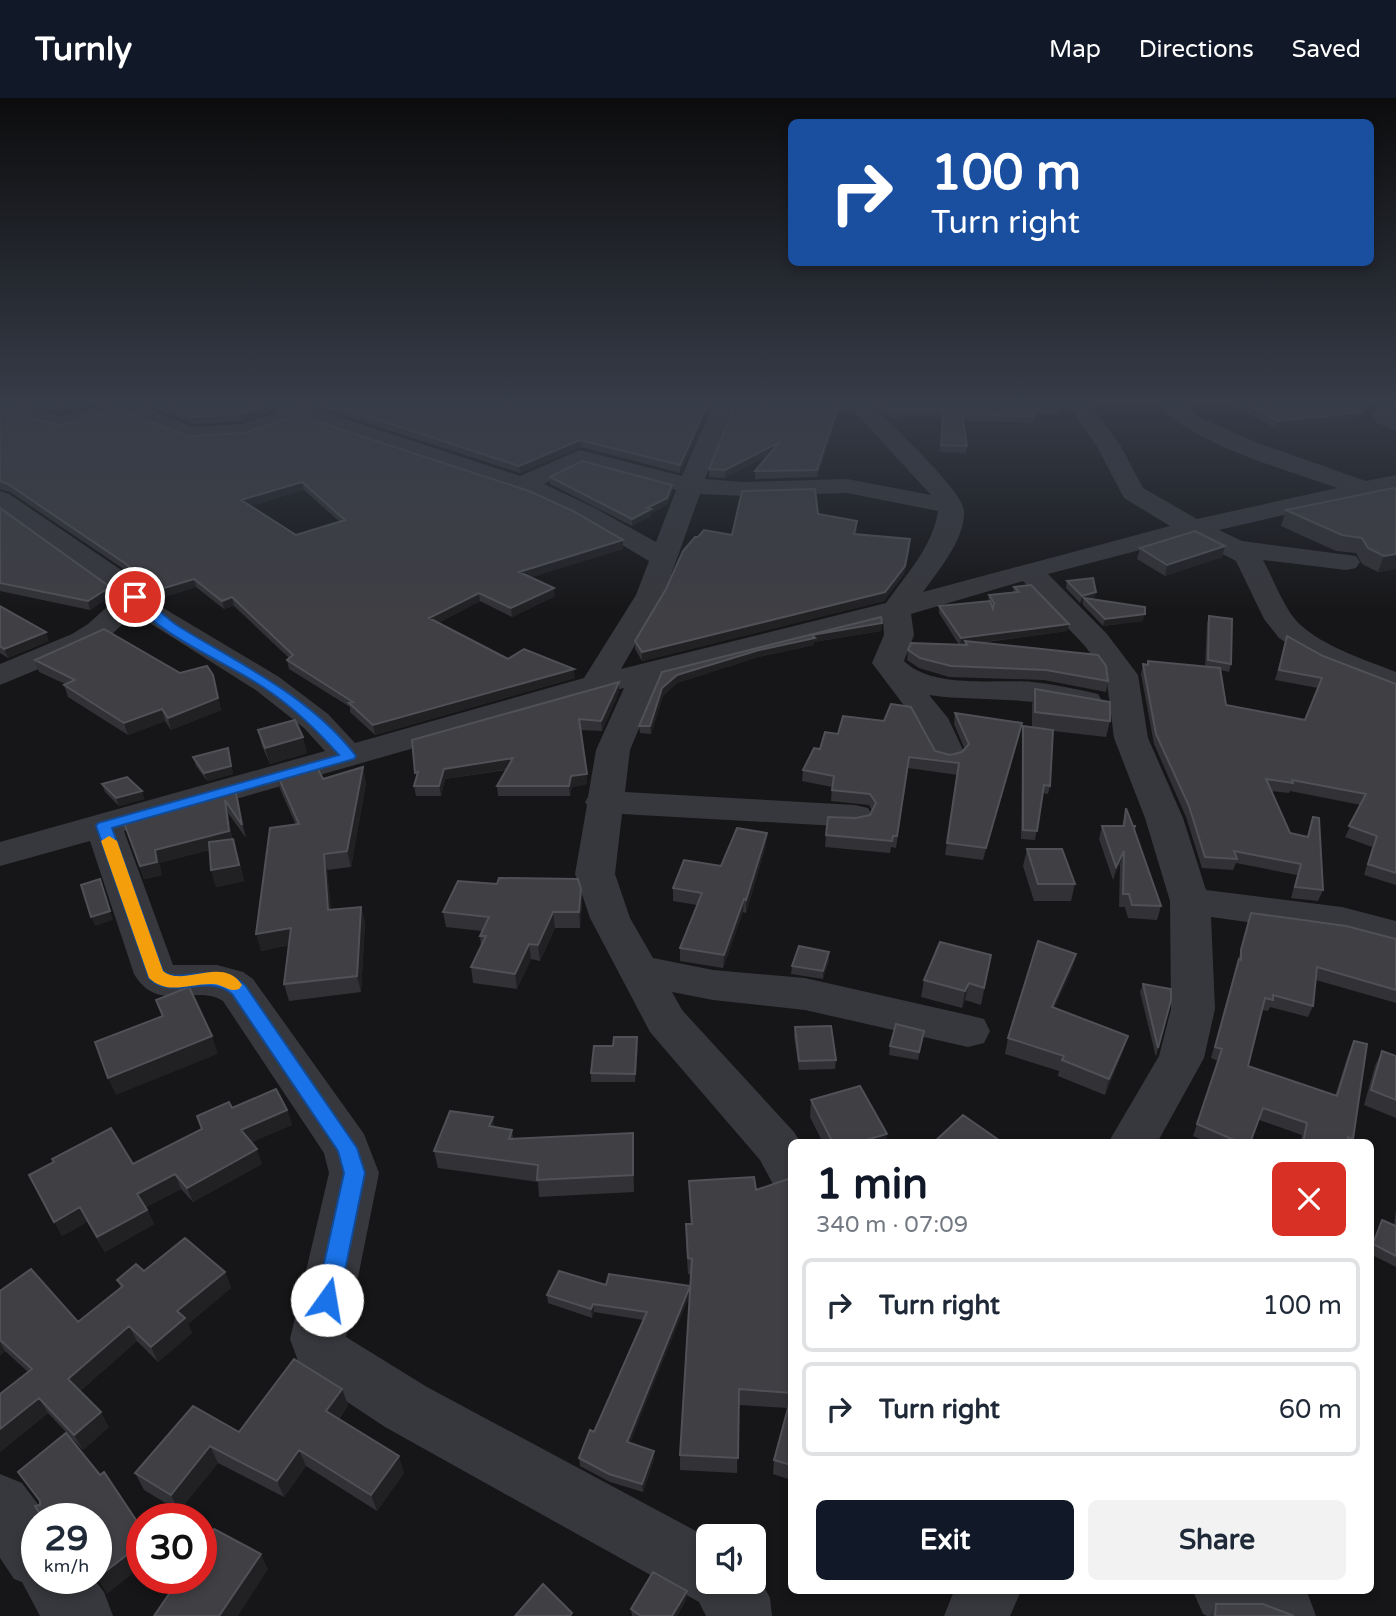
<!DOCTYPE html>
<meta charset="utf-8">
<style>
body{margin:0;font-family:"Varela Round",sans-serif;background:#f2f2f3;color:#1f2937;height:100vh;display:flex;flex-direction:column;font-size:26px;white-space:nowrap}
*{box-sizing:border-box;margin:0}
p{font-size:23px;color:#747a83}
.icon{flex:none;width:38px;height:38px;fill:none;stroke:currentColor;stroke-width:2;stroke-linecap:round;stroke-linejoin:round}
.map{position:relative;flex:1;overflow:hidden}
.drawer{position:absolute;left:788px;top:1041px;width:586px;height:455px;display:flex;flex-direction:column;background:#fff;border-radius:10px;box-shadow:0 4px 10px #0003}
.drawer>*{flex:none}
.guide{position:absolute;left:788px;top:21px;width:586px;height:147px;border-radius:10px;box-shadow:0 4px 10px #0003;background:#1a4fa0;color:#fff;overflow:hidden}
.fabs{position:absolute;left:696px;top:1426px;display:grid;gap:14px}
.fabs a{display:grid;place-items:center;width:70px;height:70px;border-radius:10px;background:#fff;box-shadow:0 4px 10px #0003;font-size:35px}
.speed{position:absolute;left:21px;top:1405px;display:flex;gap:14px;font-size:35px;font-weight:700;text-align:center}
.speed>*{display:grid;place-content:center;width:91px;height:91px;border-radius:50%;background:#fff;box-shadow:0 4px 10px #0003;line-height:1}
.speed small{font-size:18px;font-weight:400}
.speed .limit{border:10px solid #d22;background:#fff;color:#111}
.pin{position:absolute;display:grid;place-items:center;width:60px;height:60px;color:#fff;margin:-30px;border:4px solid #fff;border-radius:50%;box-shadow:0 2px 7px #0007}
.me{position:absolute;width:77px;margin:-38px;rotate:13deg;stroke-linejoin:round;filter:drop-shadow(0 0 5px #0008)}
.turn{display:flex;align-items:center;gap:24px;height:147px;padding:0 28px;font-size:32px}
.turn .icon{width:91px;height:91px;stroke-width:2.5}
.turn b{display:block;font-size:49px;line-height:60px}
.round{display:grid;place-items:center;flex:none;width:74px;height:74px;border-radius:10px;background:#f2f2f3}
.headline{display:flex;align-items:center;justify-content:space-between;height:119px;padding:0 28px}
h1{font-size:42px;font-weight:700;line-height:52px;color:#111827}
.cta{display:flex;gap:14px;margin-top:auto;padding:14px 28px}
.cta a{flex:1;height:80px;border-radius:10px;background:#111827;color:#fff;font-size:28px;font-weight:700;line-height:80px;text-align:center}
.cta a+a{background:#f2f2f3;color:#1f2937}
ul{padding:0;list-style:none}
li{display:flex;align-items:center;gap:21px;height:94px;margin:0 14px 10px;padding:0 14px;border:4px solid #e0e1e3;border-radius:10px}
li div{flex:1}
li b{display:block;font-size:26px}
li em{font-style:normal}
header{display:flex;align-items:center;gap:42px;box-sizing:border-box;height:98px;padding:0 35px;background:#111827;color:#fff}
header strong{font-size:33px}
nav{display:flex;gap:38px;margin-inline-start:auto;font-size:24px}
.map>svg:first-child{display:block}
</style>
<header>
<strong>Turnly</strong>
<nav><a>Map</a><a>Directions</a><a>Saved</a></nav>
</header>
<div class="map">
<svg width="1396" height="1518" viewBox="0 0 1396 1518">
<rect width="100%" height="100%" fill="#161618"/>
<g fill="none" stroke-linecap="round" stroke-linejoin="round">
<path fill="#37383d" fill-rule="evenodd" d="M122,302H144L140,307L193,329L242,326L278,314L261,307L258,302H288L520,378L580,352L682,378L715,302H737L705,381L743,384L847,381L931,397L844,302H867C885,321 962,391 964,412C966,440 938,473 923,494L1170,428L1124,400L1096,347L1065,302H1087L1120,347L1143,390L1197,421L1337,390C1288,372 1185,345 1155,302H1179L1199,319L1255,344L1366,383L1396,377V391L1219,432L1242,443L1356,458L1360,464L1356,470L1346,472L1263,462C1273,480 1281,503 1294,520C1315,546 1366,562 1396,574V595L1320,566L1279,540L1264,521L1236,463L1190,439L1048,476L1107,536L1138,577L1148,640L1183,720L1206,792L1342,809L1396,823V851L1342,837L1211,819L1215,911L1204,960L1157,1045H1108L1159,958L1171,911L1170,803L1145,720L1114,640L1106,577L1085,548L1023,483L911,516L914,537L904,563C932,591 996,581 1032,584C1054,586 1076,591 1098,596L1102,603L1098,610C1077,615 1054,605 1033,604C998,600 964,602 929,597L948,620L965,656L960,663L948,666L936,663L915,622L872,565L884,537L883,523L660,580L630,652L625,694L855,707L868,710L873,718L868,726L855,729L622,716L615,776L630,820L653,860L713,872L805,880L968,917L984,921L990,933L984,945L968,949L805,912L713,902L672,894L682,912L794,1034L801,1045H791V1092L773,1086L760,1062L650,934L590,820L575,776L587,707L585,704L588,699L596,652L624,590L124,733L173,867H217L243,874L253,881L364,1036L379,1075L346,1239L427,1289L709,1440V1484H754V1470L770,1500L772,1518H706L699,1504L385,1329L302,1274L290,1241L329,1075L324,1055L223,903C196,885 158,917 134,876L90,743L0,768V744L325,653L304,630L257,593L134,515L110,538L94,548L0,587V566L72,536L88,526L118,499L107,488L0,413V393L9,396L127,476L160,508L279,579L328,616L355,645L584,580L636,497L649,463L575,419L531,398L298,321L245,340L190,343L122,316L63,332L0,317V303L63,318ZM582,367L676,392L656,444L593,409L544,386ZM847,395L938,413C933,448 906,477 886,505L621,571L664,497L700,396L743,398Z
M1388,302H1396V332L1378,326L1371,315Z
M0,1376L22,1385L49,1421H37V1480H93L104,1494L113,1518H40L22,1484L14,1481L0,1460Z
M954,1493H1021L1010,1518H944Z
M1193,1493H1302L1307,1494L1316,1518H1207L1203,1516Z"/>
</g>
<path fill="#323236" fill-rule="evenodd" d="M3,302H112L63,315Z
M143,302H259L269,307L270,314L242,323L193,326L144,306Z
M296,302H712L680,375L581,349L520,375Z
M737,302L851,306L850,313H839L817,379L755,381V373L769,357L725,380L709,379V371Z
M871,302H1055L1060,309L1058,316H1034L1033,325L963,323L967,348L966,355L940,354L943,319L889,320Z
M1224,302H1384L1377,307L1358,312V321L1276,331Z
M0,313L60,327L188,338L623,451L530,479L555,498L512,519L480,503L438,525L508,561L575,580L375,637L350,614V609L289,571L287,562L289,560L234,508L224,511L196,489L157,501L128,474L10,394L0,391ZM304,392L340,424L296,437L250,408Z
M550,379L673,394L667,407L651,415V418L632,428L550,386Z
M1396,391V471L1378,474L1362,466L1356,455L1336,453L1281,428L1286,412Z
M0,410L112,497L90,512L0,493Z
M818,416L857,431L855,436L910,449L904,476L884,503L642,563L635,551V543L698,439L732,437Z
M1225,448L1222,459L1165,478L1137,461L1140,450Z
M1067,483L1096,494L1094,501L1143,523L1103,528L1083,507V504L1080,505L1066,490Z
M1014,489L1069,526L1067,533L979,545L1108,583L1106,594L1044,582L949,579L919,570L907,562L908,552L959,547L939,515V508L988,504L989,497L1013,495Z
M0,508L49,543L8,560L0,555Z
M1209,518L1231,566L1229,574L1221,572L1226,607L1305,622L1318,590L1275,582L1287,538L1323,558L1396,586V787L1364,777L1372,749L1345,739L1361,707L1290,693L1289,695L1271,693L1290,735L1307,738L1313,719L1323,792L1318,803L1291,800L1297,777L1236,765L1233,772L1202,770L1186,719L1154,646L1141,576L1143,566L1147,567L1148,563L1205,569L1207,525Z
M882,525L881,533L814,544V547L758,559L677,585L663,598L651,636L640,635L639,628L662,574Z
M35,562L180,575L213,577L221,612L171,632L165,623L128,637L68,599L64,587L65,586L39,574Z
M1035,591L1110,623L1106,639L1053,633L1050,688L1048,696L1043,695L1035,742L1021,741L1022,636L1023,628L1032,629V607Z
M619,594L602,633L580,632L587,686L572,689L570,698H498L497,688L506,672L445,681L441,698H416L414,688Z
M955,615L1020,636L983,762L945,757L958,677L908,670L896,750L891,749L890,755L825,749L826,737L856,720L870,717L872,713L869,707L831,703L832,689L802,683L803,672L820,651L935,653L950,657L962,654L965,652L954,626Z
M258,632L307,655L270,666L262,648Z
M228,650L233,676L207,683L196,668L193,659Z
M277,676L366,685L351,769L327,772L331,812L361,809L365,825L361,894L289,903L284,886L289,847L261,853L296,727L280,691Z
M102,686L142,693L144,701L119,708L105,694Z
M235,690L246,740L228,715L232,741L238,758L244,783L216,789L211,772L209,752L159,765L162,777L144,781L123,722Z
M1126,710L1161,808L1157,822L1128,820L1125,809H1119L1120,766L1113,782L1099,741L1102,728H1122Z
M766,747L746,815L743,814L723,870L680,863V850L697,807L673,803V790Z
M1027,751L1075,786L1071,803H1034L1023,768Z
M497,786L581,791L582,806L580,830H555L540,863L531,861L517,891L473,885L471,869L481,848L480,838L482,833L446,829L443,814Z
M1251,815L1396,841V905L1316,882L1313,908L1308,919L1270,909L1268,913L1262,912L1248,968L1335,998L1349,954L1354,943L1353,1041L1351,1045H1300L1302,1037L1259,1022L1250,1045H1209L1193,1038L1218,963L1211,960Z
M829,854V862L823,881L791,876L792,868Z
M1076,856L1072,871L1054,910L1128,938L1123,953L1105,997L1058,978L1059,973L1005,956L1008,940Z
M991,857L981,907L965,902L962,910L921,899L924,882Z
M1143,886L1158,950L1156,959L1140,894Z
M795,929L836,962L835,971L799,972L794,938Z
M924,933L918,962L889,957L890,948Z
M638,948L635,984H591V975Z
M1382,953L1396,958V1020L1364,1007L1375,968Z
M811,1002L886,1045H823L810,1019Z
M232,1010L287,1012L292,1027L251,1044L262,1066L193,1104L181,1091L146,1109L154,1126L105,1154L87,1124L62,1138L29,1077L133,1066L202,1031L197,1018Z
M495,1029L512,1032L513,1041L633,1052L634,1094L539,1099L538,1084L438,1070L434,1053Z
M689,1083L756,1092L791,1087V1382L773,1376L774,1362L788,1310L739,1307L737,1375L680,1372V1357L691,1177L688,1176L686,1142V1126H691Z
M1396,1111V1169L1370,1156V1149L1382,1122L1394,1127Z
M144,1173L225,1174L231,1190L188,1226L192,1235L158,1264L137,1243L80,1293L109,1329L83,1352L48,1315L0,1354V1296L28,1274L5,1253L0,1257V1193L78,1224L121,1190L117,1182Z
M606,1187L690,1188L630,1345L654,1361L643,1394L610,1384L580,1368L579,1360L594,1334L643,1222L594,1214L592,1220L548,1205L547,1197Z
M342,1291L348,1307L339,1321L404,1375L377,1413L306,1368L284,1399L218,1365L179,1413L144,1392L135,1375L239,1334Z
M791,1420V1436H789Z
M687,1500L677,1518H632L631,1511Z
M1216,1506L1294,1518H1209Z"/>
<path fill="#212124" d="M84,302H112L63,315L61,308Z
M709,302H712L680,375V367Z
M1371,302H1384L1377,307L1347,315L1361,314L1358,321L1276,331L1278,323L1349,308Z
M839,306V313L817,379V372Z
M269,307L270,314L242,323L240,316Z
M580,342L581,349L520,375L519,368Z
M780,344V352L725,380V372Z
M302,384L304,392L243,410L241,402Z
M672,387L673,394L667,407L651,415V418L632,428V421L647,410Z
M910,441L904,476L884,503L642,563V554Z
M623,442V451L520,483L519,474Z
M1225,448L1222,459L1165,478L1167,467Z
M1396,456V471L1378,474L1384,458Z
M194,481L196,489L157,501L154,493Z
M110,489L112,497L90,512L88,503Z
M554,490L555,498L512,519L511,510Z
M1096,494L1094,501L1084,500L1083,504L1080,505L1082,498Z
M479,495L480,503L430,529L429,520Z
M232,499L234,508L224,511L222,503Z
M1145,516L1143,523L1103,528L1105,521Z
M882,525L881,533L814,544V547L758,559L677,585L663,598L651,636L650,628L662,590L677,577L759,552L812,537Z
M1069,526L1067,533L967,546L965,543V547H960L961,540Z
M46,534L49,543L8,560L4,551Z
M574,571L575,580L375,637L373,627Z
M213,577L221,612L171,632L168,620Z
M619,584V594L602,633L601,623Z
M162,611L165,623L128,637L124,625Z
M1022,625L1020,636L983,762L986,750Z
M303,639L307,655L270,666L265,650Z
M228,650L233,676L207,683L204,675Z
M513,660L514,670L445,681L441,698L439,688L444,671Z
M363,669L366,685L351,769L347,753Z
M587,676V686L572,689L570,698L569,688L571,678Z
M235,690L239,703L246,740L242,727Z
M142,693L144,701L119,708L116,700Z
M225,702L228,715L232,746L159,765L162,777L144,781L140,768L155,752Z
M767,735L766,747L746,815V802Z
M233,741L244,783L216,789L211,772Z
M1124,753L1120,766L1113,782L1116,769Z
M324,756L327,772L332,828L328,812Z
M100,781L113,822L95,828L91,819Z
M581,791L582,806L580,830L579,814Z
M744,801L743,814L723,870L724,857Z
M361,809L365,825L361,894L357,878Z
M553,814L555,830L540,863L538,847Z
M291,830L296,846L261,853L256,836Z
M529,846L531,861L517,891L515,876Z
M829,854V862L823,881V873Z
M1076,856L1072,871L1048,925L1052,909Z
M969,885L965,902L962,910L965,893Z
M212,938L218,956L116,997L108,980Z
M1128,938L1123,953L1105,997L1109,981Z
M637,939L638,948L635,984V976Z
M287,1012L292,1027L246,1047L241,1032Z
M493,1019L496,1036L489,1028Z
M887,1036L886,1045H856Z
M257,1051L262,1066L193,1104L187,1090Z
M175,1076L181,1091L144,1110L137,1096Z
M80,1109L87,1124L62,1138L54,1124Z
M147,1112L154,1126L105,1154L97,1139Z
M225,1174L231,1190L188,1226L192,1235L158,1264L151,1249L177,1213Z
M690,1188V1197L627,1352V1344Z
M593,1206L594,1214L592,1220L591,1211Z
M129,1228L137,1243L76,1296L68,1281Z
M0,1244L5,1253L0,1257Z
M342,1291L348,1307L332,1330L326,1313Z
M39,1300L48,1315L0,1354V1331Z
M101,1314L109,1329L83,1352L74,1337Z
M210,1348L218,1365L179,1413L171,1397Z
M299,1352L306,1368L284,1399L277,1383Z
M654,1353V1361L643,1394L642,1386Z
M399,1358L404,1375L377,1413L371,1397Z
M142,1445V1468L107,1496L97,1480Z
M261,1456L268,1471L238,1518H219Z
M687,1493V1500L677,1518H672Z"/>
<path fill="#3f3f44" stroke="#4f5156" stroke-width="2" fill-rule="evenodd" d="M33,302H84L61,308Z
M150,302H259L269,307L240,316L192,319Z
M317,302H709L680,367L580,342L519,368Z
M737,302H847L851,306H839L817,372L755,373L780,344L725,372L709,371Z
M879,302H1055L1060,309H1034V318L962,316L967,348L941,347L943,311L889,313Z
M1239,302H1371L1349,308L1361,314L1278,323Z
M120,312L188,338L244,335L297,317L529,393L573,413L623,442L519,474L554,490L511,510L479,495L429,520L508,561L524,551L574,571L373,627L349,605L353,604L287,562L293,557L232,499L222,503L194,481L154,493L126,466L8,386L0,383V313L60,327ZM302,384L345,422L296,437L241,402Z
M582,363L672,387L667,400L647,410L651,411L632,421L550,379Z
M1393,390L1396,391V456L1384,458L1368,450L1362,440L1342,437L1286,412Z
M815,391L818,416L857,423L854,436L910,441L905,468L885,494L642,554L635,543L666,491L683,453L695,439H698L704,432L732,437L742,393Z
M0,410L110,489L88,503L0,485Z
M1195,433L1225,448L1167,467L1140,450Z
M1093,480L1096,494L1082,498L1067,483Z
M1031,487L1069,526L961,540L939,508L990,503L993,511L994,505L989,497L1019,494L1014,489Z
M1084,500L1145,509V516L1105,521Z
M0,508L46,534L4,551L0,548Z
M1209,518L1232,521L1231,566L1208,562Z
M881,519L882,525L812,537L815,540L759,552L677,577L662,590L650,628H639L662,574Z
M104,531L180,575L207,568L213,577L218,600L168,620L162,611L124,625L64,587L75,582L35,562Z
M1287,538L1323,558L1396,586V775L1368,766L1377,738L1349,728L1366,696L1292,682L1293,685L1266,681L1290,735L1308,739L1313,719L1319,720L1323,792L1295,789L1301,766L1234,753L1237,761L1205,759L1189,708L1156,636L1143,566L1148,567V563L1220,570L1226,607L1305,622L1322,580L1279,572Z
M965,543L1098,557L1106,568L1108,583L1046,572L951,568L920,560L908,552L911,545L967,547Z
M619,584L601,623L579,621L587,676L571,678L569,688H497L513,660L444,671L439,688H414L418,674L415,675L412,642Z
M1035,591L1110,604V623L1035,614Z
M891,606L911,609L935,653L950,657L962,654L969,646L955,615L1022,625L986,750L947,745L959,665L909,659L897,738H893L892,743L826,737L828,719L856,720L870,717L876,705L870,696L832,692L834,678L803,672L814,650L820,651L825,634L838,636L843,618L884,623Z
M295,622L303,639L265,650L258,632Z
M1023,628L1053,632L1050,688L1044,687L1037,733L1023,732Z
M228,650L231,668L204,675L193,659Z
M315,665L323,681L363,669L347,753L324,756L328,812L361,809L357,878L284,886L291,830L256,836L270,730L299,726L277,676Z
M127,679L142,693L116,700L102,686Z
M235,690L242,727L225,702L229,733L155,752L157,764L140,768L123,722Z
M1126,710L1133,728H1135L1134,731L1161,808L1132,807L1129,796H1123L1124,753L1116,769L1102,728H1124Z
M737,730L767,735L746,802L744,801L724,857L680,850L702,795L673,790L684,762L721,768Z
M233,741L239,767L211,772L209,744Z
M1027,751H1062L1075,786H1038Z
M499,780L578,781L581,791L579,814H553L538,847L529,846L515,876L471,869L486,838H480L489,819L443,814L458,783L497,786Z
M100,781L110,813L91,819L81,787Z
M1251,815L1346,828L1396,841V892L1317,869L1313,908L1273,897V902L1265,900L1248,968L1337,998L1354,943L1367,946L1353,1041L1348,1039L1347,1045H1303L1307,1025L1263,1010L1250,1045H1241L1197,1026L1222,951L1215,949L1239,861L1241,862V852Z
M1038,843L1076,856L1052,909L1128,938L1109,981L1062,962L1064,958L1008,940Z
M940,844L991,857L984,890L969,885L965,893L924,882Z
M799,848L829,854L823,873L792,868Z
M1143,886L1171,891V902L1158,950Z
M189,889L212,938L108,980L95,944L163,918L156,902Z
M896,926L924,933L919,954L890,948Z
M831,928L836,962L799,963L795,929Z
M614,939H637L635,976L591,975L594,948H613Z
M1382,953L1396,958V1002L1371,992Z
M860,988L887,1036L856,1045H833L811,1002Z
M276,991L287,1012L241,1032L257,1051L187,1090L175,1076L137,1096L147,1112L97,1139L80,1109L54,1124L29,1077L54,1064L52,1061L111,1030L133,1066L202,1031L197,1018L229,1004L232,1010Z
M450,1013L493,1019L489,1028L512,1032L509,1041L633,1035V1077L537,1082L538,1067L434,1053Z
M963,1017L1003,1045H933Z
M754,1079L756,1092L788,1081L791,1087V1295L739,1291L738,1360L680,1357L692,1161L688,1160L686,1126H692L689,1083Z
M1382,1122L1396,1128V1158L1373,1146Z
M185,1140L225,1174L177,1213L185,1220L151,1249L129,1228L68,1281L101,1314L74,1337L39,1300L0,1331V1296L32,1271L0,1242V1193L31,1171L78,1224L123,1188L117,1182L136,1166L144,1173Z
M559,1173L606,1187L609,1176L690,1188L627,1344L654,1353L642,1386L609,1376L579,1360L590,1332L594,1334L647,1214L593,1206L591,1211L547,1197Z
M294,1261L342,1291L326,1313L399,1358L371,1397L299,1352L277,1383L210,1348L171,1397L135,1375L193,1308L239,1334Z
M791,1299V1367L774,1362Z
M66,1335L100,1377L104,1374L142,1431V1445L97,1480L96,1421H43L35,1408L40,1407V1403L18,1374Z
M214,1431L261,1456L219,1518H154L180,1480H201V1450Z
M653,1474L687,1493L672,1518H641L631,1511Z
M543,1486L572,1515L570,1518H515Z
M1216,1506H1263L1294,1518H1215Z"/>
<linearGradient id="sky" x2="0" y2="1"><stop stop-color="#0c0c0d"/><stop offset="0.59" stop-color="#363c48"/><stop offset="1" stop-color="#363c48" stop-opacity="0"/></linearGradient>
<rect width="1396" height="515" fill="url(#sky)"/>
<path fill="#1a73e8" stroke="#114b97" stroke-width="2" d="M135,495C146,499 165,520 178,528C241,567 310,598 356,658L354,661L112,730L163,873C180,888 214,860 245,887L357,1050L365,1075L339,1202L335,1209L327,1212L319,1209L316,1202L344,1075L338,1053L232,896C208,874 173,904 149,880L96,728L98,725L339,657C316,631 292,608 263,589C219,560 162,540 129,499Z"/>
<path fill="#f59e0b" d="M109,738L117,743L163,873C182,890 223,857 242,887L239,891C228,895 224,886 213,886C190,885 168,898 149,880L101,743Z"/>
</svg>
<div class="fabs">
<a><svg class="icon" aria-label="sound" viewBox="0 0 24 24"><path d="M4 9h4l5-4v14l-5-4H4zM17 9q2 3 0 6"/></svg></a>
</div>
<div class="speed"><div>29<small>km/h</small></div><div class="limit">30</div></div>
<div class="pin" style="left:135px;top:499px;background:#d93025"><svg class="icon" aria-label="arrive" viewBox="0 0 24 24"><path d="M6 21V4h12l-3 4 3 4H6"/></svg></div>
<svg class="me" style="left:327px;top:1202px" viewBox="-20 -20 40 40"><circle r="19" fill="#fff"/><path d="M0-13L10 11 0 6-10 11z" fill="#1a73e8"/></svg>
<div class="guide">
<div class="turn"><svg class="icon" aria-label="right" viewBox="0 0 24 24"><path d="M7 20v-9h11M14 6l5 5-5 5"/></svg><div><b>100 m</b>Turn right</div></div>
</div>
<section class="drawer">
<div class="headline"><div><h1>1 min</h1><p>340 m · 07:09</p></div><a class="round" style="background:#d93025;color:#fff"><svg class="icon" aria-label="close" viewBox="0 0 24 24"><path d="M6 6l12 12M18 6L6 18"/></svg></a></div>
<ul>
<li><svg class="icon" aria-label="right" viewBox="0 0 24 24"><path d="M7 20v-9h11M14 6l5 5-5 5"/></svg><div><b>Turn right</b></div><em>100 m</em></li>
<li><svg class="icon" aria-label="right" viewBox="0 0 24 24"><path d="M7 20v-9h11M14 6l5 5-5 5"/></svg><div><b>Turn right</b></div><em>60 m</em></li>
</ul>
<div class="cta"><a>Exit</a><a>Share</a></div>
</section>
</div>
